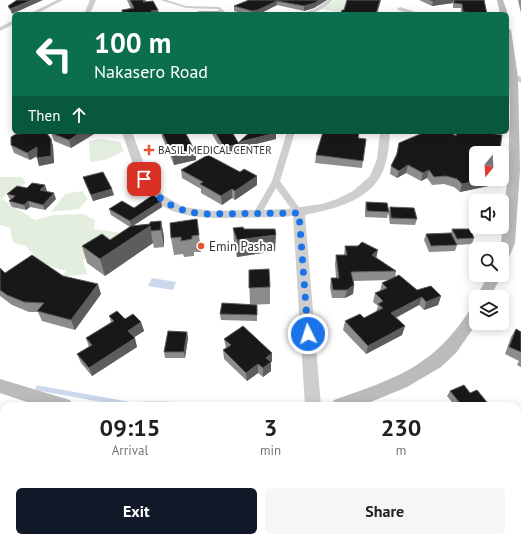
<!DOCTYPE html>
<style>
body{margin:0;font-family:"PT Sans",sans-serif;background:#f6f6f6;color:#202124;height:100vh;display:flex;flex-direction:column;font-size:15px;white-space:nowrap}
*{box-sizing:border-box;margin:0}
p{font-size:13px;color:#757577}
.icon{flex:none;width:22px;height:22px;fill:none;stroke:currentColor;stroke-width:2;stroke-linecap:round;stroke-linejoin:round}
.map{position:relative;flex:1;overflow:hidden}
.drawer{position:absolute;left:0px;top:402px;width:521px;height:140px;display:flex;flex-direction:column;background:#fff;border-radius:12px 12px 0 0;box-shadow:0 2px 10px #0003}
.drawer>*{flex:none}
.top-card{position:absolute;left:12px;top:12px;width:497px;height:122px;border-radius:6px;box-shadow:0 2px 10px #0003;background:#0b6e4f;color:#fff;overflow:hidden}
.needle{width:26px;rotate:198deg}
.tools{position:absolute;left:469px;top:146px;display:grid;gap:8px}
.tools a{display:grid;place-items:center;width:40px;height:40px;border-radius:6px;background:#fff;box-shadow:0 2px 10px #0003;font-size:20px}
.pin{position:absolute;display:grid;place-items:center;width:34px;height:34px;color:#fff;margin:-17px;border-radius:8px;box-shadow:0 2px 6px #0006}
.me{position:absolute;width:44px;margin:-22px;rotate:356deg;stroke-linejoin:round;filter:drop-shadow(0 0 3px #0008)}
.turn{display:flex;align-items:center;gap:14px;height:84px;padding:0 16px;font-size:18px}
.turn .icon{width:52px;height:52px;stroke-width:2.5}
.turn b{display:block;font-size:28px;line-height:34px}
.then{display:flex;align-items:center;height:38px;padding:0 16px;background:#0003;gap:8px;font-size:15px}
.eta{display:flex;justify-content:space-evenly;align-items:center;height:68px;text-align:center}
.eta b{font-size:24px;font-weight:700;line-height:28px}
.button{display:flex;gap:8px;margin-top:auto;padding:8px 16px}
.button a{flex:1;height:46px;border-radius:6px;background:#111827;color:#fff;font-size:16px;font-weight:700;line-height:46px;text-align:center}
.button a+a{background:#f6f6f6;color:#202124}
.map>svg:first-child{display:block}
</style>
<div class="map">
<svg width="521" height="542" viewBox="0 0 521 542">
<rect width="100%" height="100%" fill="#fff"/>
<path fill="#e4eedf" d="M335,0H348L343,13L322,9Z
M100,139L120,142L124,151L105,160L90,162L89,141Z
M0,177H22L26,183L8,192L2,199L35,220L54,215L83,214L95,220L94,229L138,235L105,244L83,260L87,274L61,277L66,271L41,263L26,246L13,243L10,228L0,225Z
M82,191L88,199L79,209L51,212L65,194Z"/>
<path fill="#ccd8ed" d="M152,278L176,282L173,290L148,286Z"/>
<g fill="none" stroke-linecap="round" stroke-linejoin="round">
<path stroke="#ccd8ed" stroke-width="5" d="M38,388L127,404
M144,404H168"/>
<path fill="#cecece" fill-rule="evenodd" d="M57,0H63L36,14H29Z
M160,0H167L186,6L219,7L228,14H222L218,9L186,8Z
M328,0H333C324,9 314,14 300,14L315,9Z
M14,20V24L0,31V27Z
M287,132H295L280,181L303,213L302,215H296L276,188L260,216H254L253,214L272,181Z"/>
<path fill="#cecece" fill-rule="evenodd" d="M90,0H96L90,14H84Z
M400,7L419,13L420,14H410L398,10L397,9Z
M507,70L521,77V83L507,76Z
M122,132H132L148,175L163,195L183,207L213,211L286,209L322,204L337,199L353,191L370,176L377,159L380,132H390C389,145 388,159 383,171C370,201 334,209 305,215L321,406H305L293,216C272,218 250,217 229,218C154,219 144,199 122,132Z"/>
<path fill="#bbb" fill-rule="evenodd" d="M497,0H503L508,14L507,15L500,14Z
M507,28L511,30L518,77L520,170L515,243L507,262L502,264V249H499L501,243L508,170L510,111Z
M488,275H502L490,297L476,298Z
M476,306L477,323L456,353L441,367L407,387L361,406H331L334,400C396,378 434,367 471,308Z
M0,379L70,400L73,406H39L0,393Z
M316,538H338L339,542H317Z"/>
</g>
<path fill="#8c8c8c" d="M127,0H146V2L158,10L159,14H122V11L131,9Z
M249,0H327L314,8L304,11L277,5L259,14H245L234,11V6Z
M419,0H484L487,14H461V8H453V3L432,6Z
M518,0H521V13Z
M53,132H94V134L71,148L54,141L51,133Z
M161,132H185L196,160L174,165L162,137Z
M211,132H232L239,143L276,139L240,148V152L224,155Z
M323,132H360L358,138L366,139L362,168L315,163L316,155Z
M456,132H484L500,149L498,153H476L475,167L493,185L460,192L454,187L444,184L432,185L427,178L421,181L406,173L397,178L390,174L391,166L396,155L399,143L455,135Z
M51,139L53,146L54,163L39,166L37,156L30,160L14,153L11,145Z
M181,170L240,172L257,176V185L235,200L232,198L222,205L201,193V189L182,178Z
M83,177L114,195L93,201L85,183Z
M27,188L47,191H46L56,199L45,210L30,207L26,210L12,207L9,201L10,200L7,194Z
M161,201L162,207L133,226L150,224L161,221L164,237V247L154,248L153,243L105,276L87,263L82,246L110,240L130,227L111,215L109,209L134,208Z
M366,202L389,212L390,207L417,219L415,225L390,224L388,213L387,218L365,217V208Z
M233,228L244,229L275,251L237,257L234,244Z
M452,229L474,238L472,244L457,245L455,251L429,252L424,240L426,234L451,233Z
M199,235L201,252H194V256L184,257L183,254L174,255L171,238Z
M345,246L376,258L396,271L395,278L417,290L441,296L438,305L424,310L419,305L396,318L405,326L402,335L366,354L343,330L345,321L364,318L376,312L378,306L373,302L375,293L380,291L382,283L390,280L353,281L354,285L353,294L345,298H332L330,287L331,278H336L335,264L336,255H344Z
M0,268L5,273L63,276L101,294L75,330L42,321L38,312H29L12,305L0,296Z
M249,270L270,287V304L251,305H257V321L221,320L220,314L250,305Z
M109,316L141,322L144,331L134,337L137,347L92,376L81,363L77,354L89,347L86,338L111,322Z
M516,329L521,332V367L517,365L519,361L505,354L511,337Z
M187,332L188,338L185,358H165L164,352Z
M224,339L272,353V362H271V371L263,377L258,373L247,381L224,359L223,350L226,348Z
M450,391L470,393L490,406H455L447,396Z
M71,538H88L86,541Z
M147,538H155L154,540Z
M395,538H493L490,542H404V541L396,540Z
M503,538H517L521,542H506Z"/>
<path fill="#5d5d5d" d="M32,0H43L12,14L10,9Z
M319,0H327L314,8L304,11V6Z
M380,0H381L377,14H376Z
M441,0H453V3L432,6L433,1Z
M277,1V5L259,14H252V11Z
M158,10L159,14H144L151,11Z
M81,132H94V134L71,148L69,140Z
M276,133V139L240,148V152L224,155V147L239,142Z
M51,139L53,146L54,163L39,166L37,158Z
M490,146L487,153H483Z
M37,147L39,155L30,160L27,153Z
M196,153V160L174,165L173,157Z
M476,161V166L469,173L471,166Z
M408,165L406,173L397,178L399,171Z
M429,170L427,178L421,181L423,173Z
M257,176V185L235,200V191Z
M486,179H496L493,185L460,192L462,184Z
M45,185L47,191L42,196L40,190Z
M112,189L114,195L93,201L91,195Z
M232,189V198L222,205L221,196Z
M54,193L56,199L45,210L43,205Z
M28,201L30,207L26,210L24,205Z
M161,201L162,207L131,227L130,221Z
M161,221L164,237V247L161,230Z
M150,226L153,243L105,276L100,259Z
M276,235L275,251L237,257V240Z
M378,250L376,259L372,255Z
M98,284L101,294L75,330L71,320Z
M354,285L353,294L345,298L347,290Z
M441,296L438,305L424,310L426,302Z
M422,297L419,305L389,321L391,313Z
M141,322L144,331L130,340L128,331Z
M405,326L402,335L366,354L368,346Z
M187,332L188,338L185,358L184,352Z
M135,338L137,347L92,376L89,368Z
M272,353V362H271V371L263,377V368L266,358Z
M258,364V373L247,381L246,373Z
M521,435V439L517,440V436Z
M4,443V458L3,459L0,456V447Z
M84,538H88L86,541Z"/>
<path fill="#181818" stroke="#5d5d5d" d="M17,0H32L10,9L8,6Z
M130,0H144L143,2L153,1L158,10L151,11L153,13L144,14H123L122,11V10L134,8Z
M249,0H319L315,3L304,6L277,1L258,10L252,11L234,6Z
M347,0H380L376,14H341L342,10H344Z
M430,0H441L433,1Z
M454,0H484L487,14L463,12L462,4L454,3Z
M198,12H220V14H198Z
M32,132H46L51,139V156L37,158V147L27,153L11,145V137L16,134L32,133Z
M53,132H81L69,140L51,133Z
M162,132H185L196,153L173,157Z
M215,132H232L239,144L224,147Z
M250,132H270L276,133L239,142Z
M323,132H359L358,138L366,139L363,161L316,155Z
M425,132H450L456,136L457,132H484L502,135L500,149L490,146L483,153H476V161L471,166L476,168V179H486L462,184L457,179L446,176L434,177L429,170L423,173L408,165L399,171L391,166L397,154L399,143Z
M208,155L240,172L244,169L257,176L235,191L232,189L221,196L200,184L203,182L181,170Z
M103,172L112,189L91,195L83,177Z
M32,183L45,185L40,190L54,193L43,205L28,201L24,205L9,201L15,196L7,194L17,186L27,188Z
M153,195L161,201L130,221L109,209L122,201L134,208Z
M366,202L387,203L389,212L367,211Z
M390,207L414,208L417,219L391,218Z
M197,219L199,235L192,236V239L181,241V237L171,238L170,223Z
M161,221V230L151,231L150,226L100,259L82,246L102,234L110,240L131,226L150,224V222Z
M243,227L244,229H275L276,235L237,240L233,228Z
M452,229H470L474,238L457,239Z
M451,233L457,245L431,246L426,234Z
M362,242L378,250L372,255L396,271L351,272L354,285L347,290H333L331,278H339L336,255H347L345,246H358Z
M32,255L63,276L98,284L71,320L37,311L44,303L24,302L7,295L0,290V268L5,273Z
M269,269L270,287L249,288V270Z
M399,275L417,290L431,286L441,296L426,302L422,297L391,313L405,326L368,346L345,321L360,314L364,318L383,308L378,304L383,301L375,293L387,288L382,283Z
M222,303L257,305V315L220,314Z
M117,311L125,319L133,314L141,322L128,331L135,338L89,368L77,354L92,345L86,338L114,321L109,316Z
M243,326L272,353L266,358L271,362L263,368L258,364L246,373L223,350L231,345L224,339Z
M516,329L521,332V352L509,347Z
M168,331L187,332L184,352H164Z
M464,385L470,393L477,390L490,406H456L455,405L460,403L450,391Z
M521,422V435L517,436V423Z
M0,423L4,425V443L0,447Z
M517,502L521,507V542H517L514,538H517Z
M413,538H493L487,542H413Z"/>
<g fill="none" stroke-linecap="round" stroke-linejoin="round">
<path stroke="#1a73e8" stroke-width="7" stroke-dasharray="0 12.6" d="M144,179C157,201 177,211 202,214L299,213L308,334"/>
</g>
<g fill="#e65535" stroke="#fff" stroke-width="1.5">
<path d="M147 144h4v4h4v4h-4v4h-4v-4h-4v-4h4z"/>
<circle cx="201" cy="246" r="4"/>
</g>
<g text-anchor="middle" stroke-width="4" stroke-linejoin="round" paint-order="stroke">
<g font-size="11" fill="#313131" stroke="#fff" text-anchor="start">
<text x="158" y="154">BASIL MEDICAL CENTER</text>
</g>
<g font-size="13" fill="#313131" stroke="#fff" text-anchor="start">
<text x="209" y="251">Emin Pasha</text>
</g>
</g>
</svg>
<div class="tools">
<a><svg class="needle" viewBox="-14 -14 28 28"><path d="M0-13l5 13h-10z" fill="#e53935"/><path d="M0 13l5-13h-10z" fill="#757577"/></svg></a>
<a><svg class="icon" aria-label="sound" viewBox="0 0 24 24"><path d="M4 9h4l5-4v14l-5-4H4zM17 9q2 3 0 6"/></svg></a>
<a><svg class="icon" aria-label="search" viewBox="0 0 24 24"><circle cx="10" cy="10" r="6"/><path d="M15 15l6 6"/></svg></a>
<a><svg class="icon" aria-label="layers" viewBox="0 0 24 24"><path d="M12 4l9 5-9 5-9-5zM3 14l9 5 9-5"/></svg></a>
</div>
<div class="pin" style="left:144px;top:179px;background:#d93025"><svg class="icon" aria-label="arrive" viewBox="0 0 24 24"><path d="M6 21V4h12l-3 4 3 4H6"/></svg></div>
<svg class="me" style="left:308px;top:334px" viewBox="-20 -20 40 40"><circle r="17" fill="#1a73e8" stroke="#fff" stroke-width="3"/><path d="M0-11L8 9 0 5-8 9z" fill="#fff"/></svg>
<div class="top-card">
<div class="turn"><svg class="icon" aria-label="left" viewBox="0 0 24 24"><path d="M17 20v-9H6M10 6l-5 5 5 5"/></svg><div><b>100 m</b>Nakasero Road</div></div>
<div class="then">Then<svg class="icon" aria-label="ahead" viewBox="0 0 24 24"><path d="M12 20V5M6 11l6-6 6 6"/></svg></div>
</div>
<section class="drawer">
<div class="eta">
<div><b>09:15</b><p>Arrival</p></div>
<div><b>3</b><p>min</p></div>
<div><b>230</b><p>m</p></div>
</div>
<div class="button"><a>Exit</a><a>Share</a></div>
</section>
</div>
